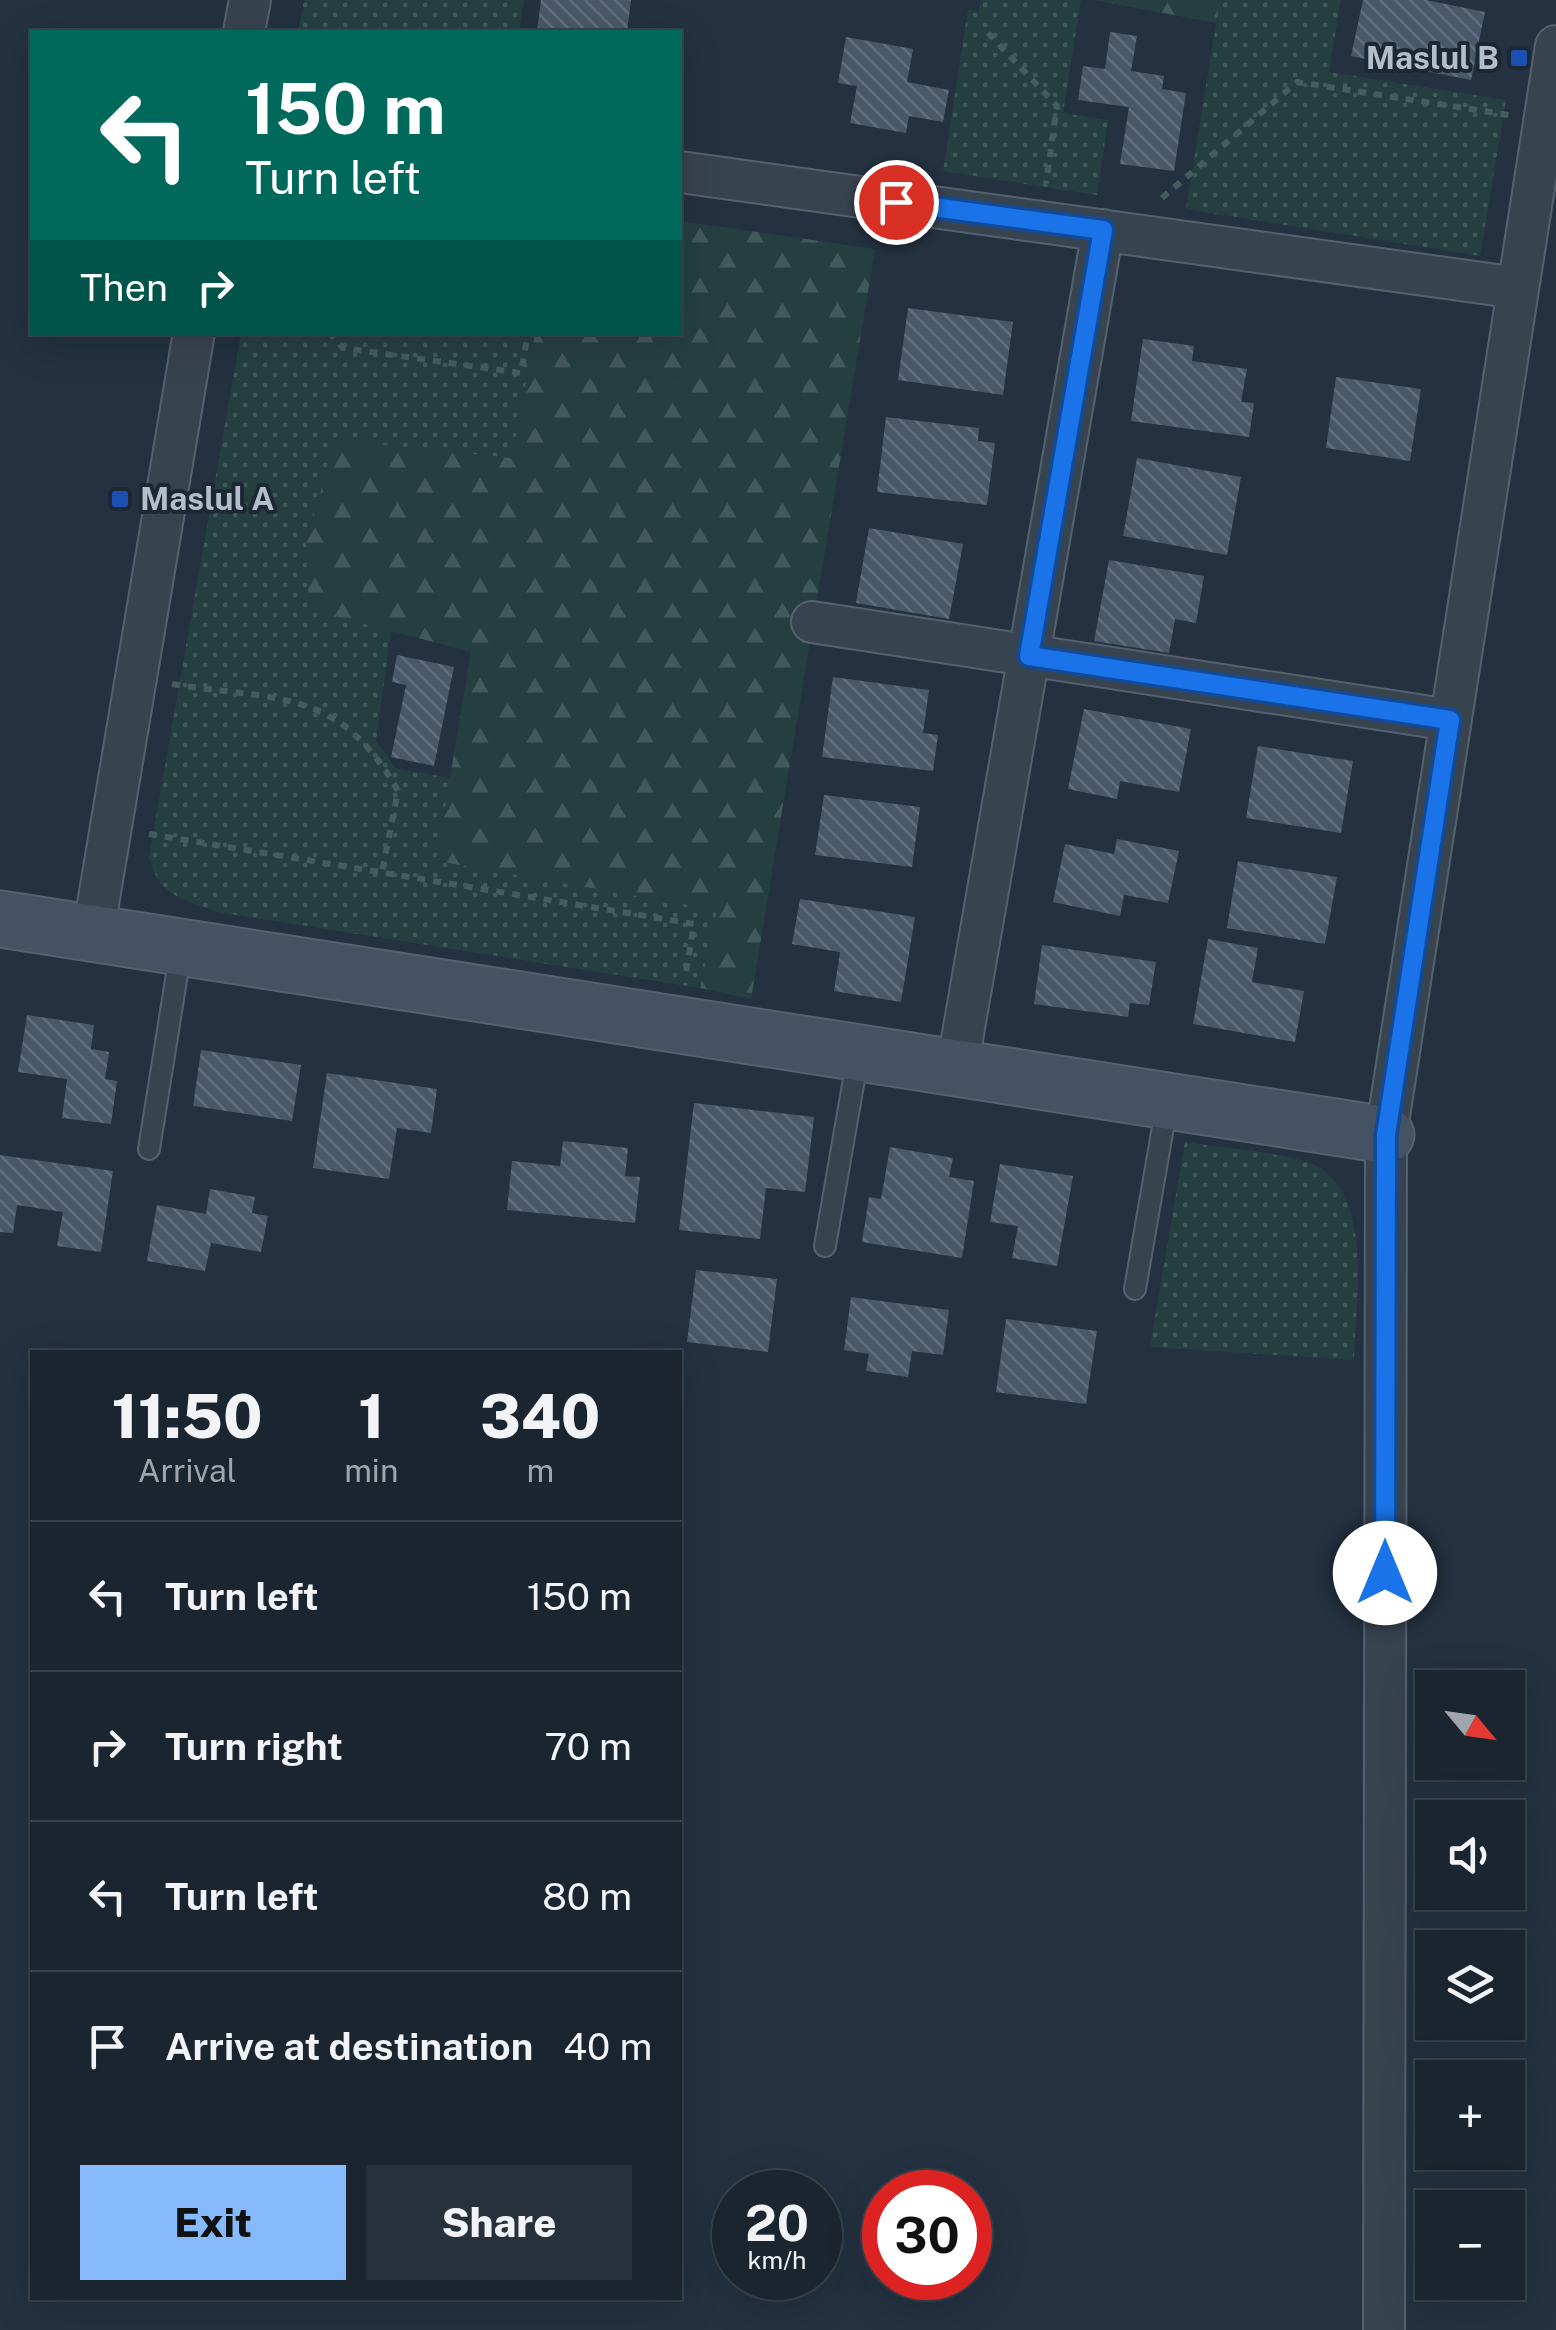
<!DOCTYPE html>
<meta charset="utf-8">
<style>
body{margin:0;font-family:"Public Sans",sans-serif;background:#27313c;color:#f1f3f6;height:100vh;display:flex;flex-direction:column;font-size:38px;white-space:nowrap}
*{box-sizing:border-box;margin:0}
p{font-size:32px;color:#9fa5ab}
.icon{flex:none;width:55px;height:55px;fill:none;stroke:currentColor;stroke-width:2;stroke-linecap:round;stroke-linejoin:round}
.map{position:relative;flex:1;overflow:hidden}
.side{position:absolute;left:30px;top:1350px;width:652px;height:950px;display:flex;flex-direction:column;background:#1a2530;border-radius:0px;box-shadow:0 10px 40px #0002,0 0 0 2px #38424c}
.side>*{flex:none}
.guide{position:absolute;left:30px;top:30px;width:652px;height:305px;border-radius:0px;box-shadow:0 10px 40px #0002,0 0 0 2px #38424c;background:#00695c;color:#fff;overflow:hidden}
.needle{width:65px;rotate:119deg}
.buttons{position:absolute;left:1415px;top:1670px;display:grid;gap:20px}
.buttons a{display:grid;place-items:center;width:110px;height:110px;border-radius:0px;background:#1a2530;box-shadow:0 10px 40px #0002,0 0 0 2px #38424c;font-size:50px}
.speed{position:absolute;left:712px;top:2170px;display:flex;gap:20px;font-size:50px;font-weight:700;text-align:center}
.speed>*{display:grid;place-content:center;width:130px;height:130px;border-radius:50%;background:#1a2530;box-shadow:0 10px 40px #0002,0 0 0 2px #38424c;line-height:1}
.speed small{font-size:25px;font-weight:400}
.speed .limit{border:15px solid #d22;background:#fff;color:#111}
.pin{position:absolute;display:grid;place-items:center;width:85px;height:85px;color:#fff;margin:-42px;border:5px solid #fff;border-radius:50%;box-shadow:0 2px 10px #0007}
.me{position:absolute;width:110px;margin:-55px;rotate:0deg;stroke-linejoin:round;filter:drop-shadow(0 0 8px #0008)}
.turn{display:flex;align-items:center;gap:35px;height:210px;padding:0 50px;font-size:45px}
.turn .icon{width:130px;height:130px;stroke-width:2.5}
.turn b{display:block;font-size:70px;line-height:85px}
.then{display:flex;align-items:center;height:95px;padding:0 50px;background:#0003;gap:20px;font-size:38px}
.eta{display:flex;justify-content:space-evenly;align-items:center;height:170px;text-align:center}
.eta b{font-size:60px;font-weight:800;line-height:70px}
.cta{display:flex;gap:20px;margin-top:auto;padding:20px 50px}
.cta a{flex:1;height:115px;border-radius:0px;background:#86bafd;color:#111;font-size:40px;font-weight:800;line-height:115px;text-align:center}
.cta a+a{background:#27313c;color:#f1f3f6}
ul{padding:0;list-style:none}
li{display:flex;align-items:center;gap:30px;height:150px;padding:0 50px;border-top:2px solid #38424c}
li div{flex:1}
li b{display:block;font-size:38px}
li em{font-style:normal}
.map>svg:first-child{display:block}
</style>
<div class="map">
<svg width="1556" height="2330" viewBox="0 0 1556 2330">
<defs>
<pattern id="forest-firs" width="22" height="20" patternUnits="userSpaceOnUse" patternTransform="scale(2.5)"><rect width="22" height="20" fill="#253f41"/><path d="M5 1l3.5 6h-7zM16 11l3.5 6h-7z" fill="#42595b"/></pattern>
<pattern id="park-dots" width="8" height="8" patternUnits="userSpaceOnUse" patternTransform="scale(2.5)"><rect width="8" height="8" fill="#253f41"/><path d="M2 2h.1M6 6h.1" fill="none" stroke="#42595b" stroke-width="1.8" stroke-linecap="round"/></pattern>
<pattern id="building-back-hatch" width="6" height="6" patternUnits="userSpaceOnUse" patternTransform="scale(2.5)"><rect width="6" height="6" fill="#495869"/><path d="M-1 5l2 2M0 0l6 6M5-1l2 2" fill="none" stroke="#616e7d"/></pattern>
</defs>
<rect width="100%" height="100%" fill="#233140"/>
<path fill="url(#forest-firs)" d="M1093,0H1220L1217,23Z
M680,221L875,249L751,999L700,988L716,910L436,861L471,652L308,609L306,543L335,440L512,458L535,333L680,332Z"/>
<path fill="url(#park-dots)" d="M304,0H524L519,32H298Z
M981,0H1081L1063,113L1108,120L1097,195L943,171L968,10L979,11Z
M1220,0H1341L1329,72L1506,100L1480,256L1186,209Z
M241,333H535L512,458L335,440L306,542L308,609L391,631L376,741L395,768L450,778L436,861L717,910L700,988L217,912C182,898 159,897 149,857Z
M1185,1142C1223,1148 1263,1150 1300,1160C1378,1179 1355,1300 1354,1360L1150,1347Z"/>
<path fill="url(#building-back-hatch)" d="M541,0H631L627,32H537Z
M1363,0H1426L1485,12L1471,80L1351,56Z
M1110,32L1137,36L1131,71L1164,76L1162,89L1186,93L1174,171L1120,164L1129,107L1078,100L1083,66L1105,69Z
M846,37L913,49L907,82L949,90L943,122L909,116L906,133L850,123L857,86L838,83Z
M908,308L1013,322L1003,395L898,380Z
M1143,339L1194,346L1192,361L1247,369L1241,402L1254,403L1249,437L1131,421Z
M1336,377L1421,389L1410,461L1326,448Z
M886,417L979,428L978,441L995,443L987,505L877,492Z
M1137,458L1241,477L1227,555L1123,536Z
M869,528L963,544L949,619L856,603Z
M1109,560L1204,576L1196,623L1175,619L1169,653L1094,641Z
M397,655L454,667L434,766L391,757L406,685L392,682Z
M833,677L929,690L923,733L938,735L933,771L822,757Z
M1084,709L1191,729L1179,792L1120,781L1117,799L1068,789Z
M1258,746L1353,761L1341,833L1246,818Z
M824,795L920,807L912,867L815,855Z
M1117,839L1179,851L1168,903L1124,895L1120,916L1053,902L1065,844L1114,854Z
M1238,861L1337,877L1325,944L1227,928Z
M800,899L915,917L901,1002L834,991L840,952L792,944Z
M1208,939L1258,948L1252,982L1304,991L1295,1042L1193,1024Z
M1042,945L1156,962L1149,1005L1130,1003L1128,1017L1034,1004Z
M27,1015L94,1025L91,1049L109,1052L105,1079L117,1081L111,1124L62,1118L67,1079L18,1072Z
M201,1050L301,1065L292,1121L193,1106Z
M327,1073L437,1089L431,1133L397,1128L389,1179L313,1168Z
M694,1103L814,1117L805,1192L766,1188L760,1239L679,1230Z
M563,1141L628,1148L625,1176L640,1177L635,1223L507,1210L512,1161L560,1166Z
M890,1147L953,1158L949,1177L974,1181L962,1258L862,1242L869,1197L881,1199Z
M0,1155L113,1171L101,1252L57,1246L63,1212L17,1205L13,1233L0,1232Z
M1000,1164L1073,1176L1057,1266L1012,1258L1018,1226L990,1222Z
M210,1189L255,1197L252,1213L268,1216L261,1252L211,1243L205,1271L147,1261L157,1205L206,1214Z
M696,1270L777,1279L768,1352L687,1342Z
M851,1297L949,1310L943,1355L912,1351L908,1377L866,1371L869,1354L844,1350Z
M1006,1319L1097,1331L1086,1404L996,1392Z"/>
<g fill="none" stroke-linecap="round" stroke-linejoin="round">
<g stroke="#56616e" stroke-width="24">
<path id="lane" d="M149,1149L181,949
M825,1246L858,1056
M1135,1289L1167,1104"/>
</g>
<g stroke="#56616e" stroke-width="44">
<path id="street" d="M244,32L250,0
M680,172L1518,288
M812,622L1450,720
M93,934L194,332
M957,1068L1103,230
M1384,2330L1386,1135L1556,46"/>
</g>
<g stroke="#56616e" stroke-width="59">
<path id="secondary" d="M0,919L1386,1135"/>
</g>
<path stroke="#445c5e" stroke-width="6" stroke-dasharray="8 8" stroke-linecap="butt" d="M988,33L1057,106L1046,183
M1162,198L1297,82L1509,115
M329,332L343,348L521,373L528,332
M172,684C278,701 339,687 398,791L382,872
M149,834L694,924L685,979"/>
<use href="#lane" stroke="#384350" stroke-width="20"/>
<use href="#street" stroke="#384350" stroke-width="40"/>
<use href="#secondary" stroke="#455263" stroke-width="55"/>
</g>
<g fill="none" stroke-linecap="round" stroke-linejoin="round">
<g stroke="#114b97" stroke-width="25">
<path id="route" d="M896,202L1103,230L1029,656L1450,720L1386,1135L1385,1573"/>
</g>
<use href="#route" stroke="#1a73e8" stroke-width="18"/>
</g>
<g fill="#1a4fb4" stroke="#1d2835" stroke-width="4">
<rect x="1509" y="48" width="20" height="20" rx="5"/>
<rect x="110" y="489" width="20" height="20" rx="5"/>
</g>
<g text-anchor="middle" stroke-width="8" stroke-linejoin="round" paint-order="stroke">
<g font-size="32" font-weight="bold" fill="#b4becb" stroke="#1d2835" text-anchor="end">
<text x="1499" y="69">Maslul B</text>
<text x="140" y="510" text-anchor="start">Maslul A</text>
</g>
</g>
</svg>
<div class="buttons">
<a><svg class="needle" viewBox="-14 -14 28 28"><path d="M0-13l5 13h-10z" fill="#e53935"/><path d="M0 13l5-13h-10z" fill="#9fa5ab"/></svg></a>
<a><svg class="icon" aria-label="sound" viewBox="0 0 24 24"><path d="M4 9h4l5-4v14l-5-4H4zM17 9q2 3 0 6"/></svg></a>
<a><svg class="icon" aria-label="layers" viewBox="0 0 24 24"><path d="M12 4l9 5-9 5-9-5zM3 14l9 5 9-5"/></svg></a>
<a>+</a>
<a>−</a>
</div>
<div class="speed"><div>20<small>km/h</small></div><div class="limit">30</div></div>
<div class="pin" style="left:896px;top:202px;background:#d93025"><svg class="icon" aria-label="arrive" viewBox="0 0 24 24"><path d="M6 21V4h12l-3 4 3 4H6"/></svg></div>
<svg class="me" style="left:1385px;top:1573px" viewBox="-20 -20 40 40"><circle r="19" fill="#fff"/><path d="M0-13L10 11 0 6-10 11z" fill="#1a73e8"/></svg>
<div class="guide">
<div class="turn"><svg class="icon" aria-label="left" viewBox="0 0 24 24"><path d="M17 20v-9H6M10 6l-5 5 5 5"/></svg><div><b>150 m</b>Turn left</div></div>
<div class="then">Then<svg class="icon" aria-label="right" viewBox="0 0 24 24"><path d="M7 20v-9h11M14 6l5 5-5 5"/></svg></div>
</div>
<section class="side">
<div class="eta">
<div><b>11:50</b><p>Arrival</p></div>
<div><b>1</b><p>min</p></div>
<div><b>340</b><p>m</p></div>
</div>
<ul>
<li><svg class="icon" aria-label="left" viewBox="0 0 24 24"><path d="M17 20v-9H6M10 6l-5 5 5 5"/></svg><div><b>Turn left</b></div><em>150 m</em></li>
<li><svg class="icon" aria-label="right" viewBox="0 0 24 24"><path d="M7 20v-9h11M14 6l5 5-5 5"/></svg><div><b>Turn right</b></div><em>70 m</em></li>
<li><svg class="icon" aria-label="left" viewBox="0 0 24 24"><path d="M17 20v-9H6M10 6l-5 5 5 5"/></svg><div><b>Turn left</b></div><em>80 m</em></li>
<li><svg class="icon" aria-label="arrive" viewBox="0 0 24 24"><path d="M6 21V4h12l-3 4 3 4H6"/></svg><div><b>Arrive at destination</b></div><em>40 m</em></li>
</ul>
<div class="cta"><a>Exit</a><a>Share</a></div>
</section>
</div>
